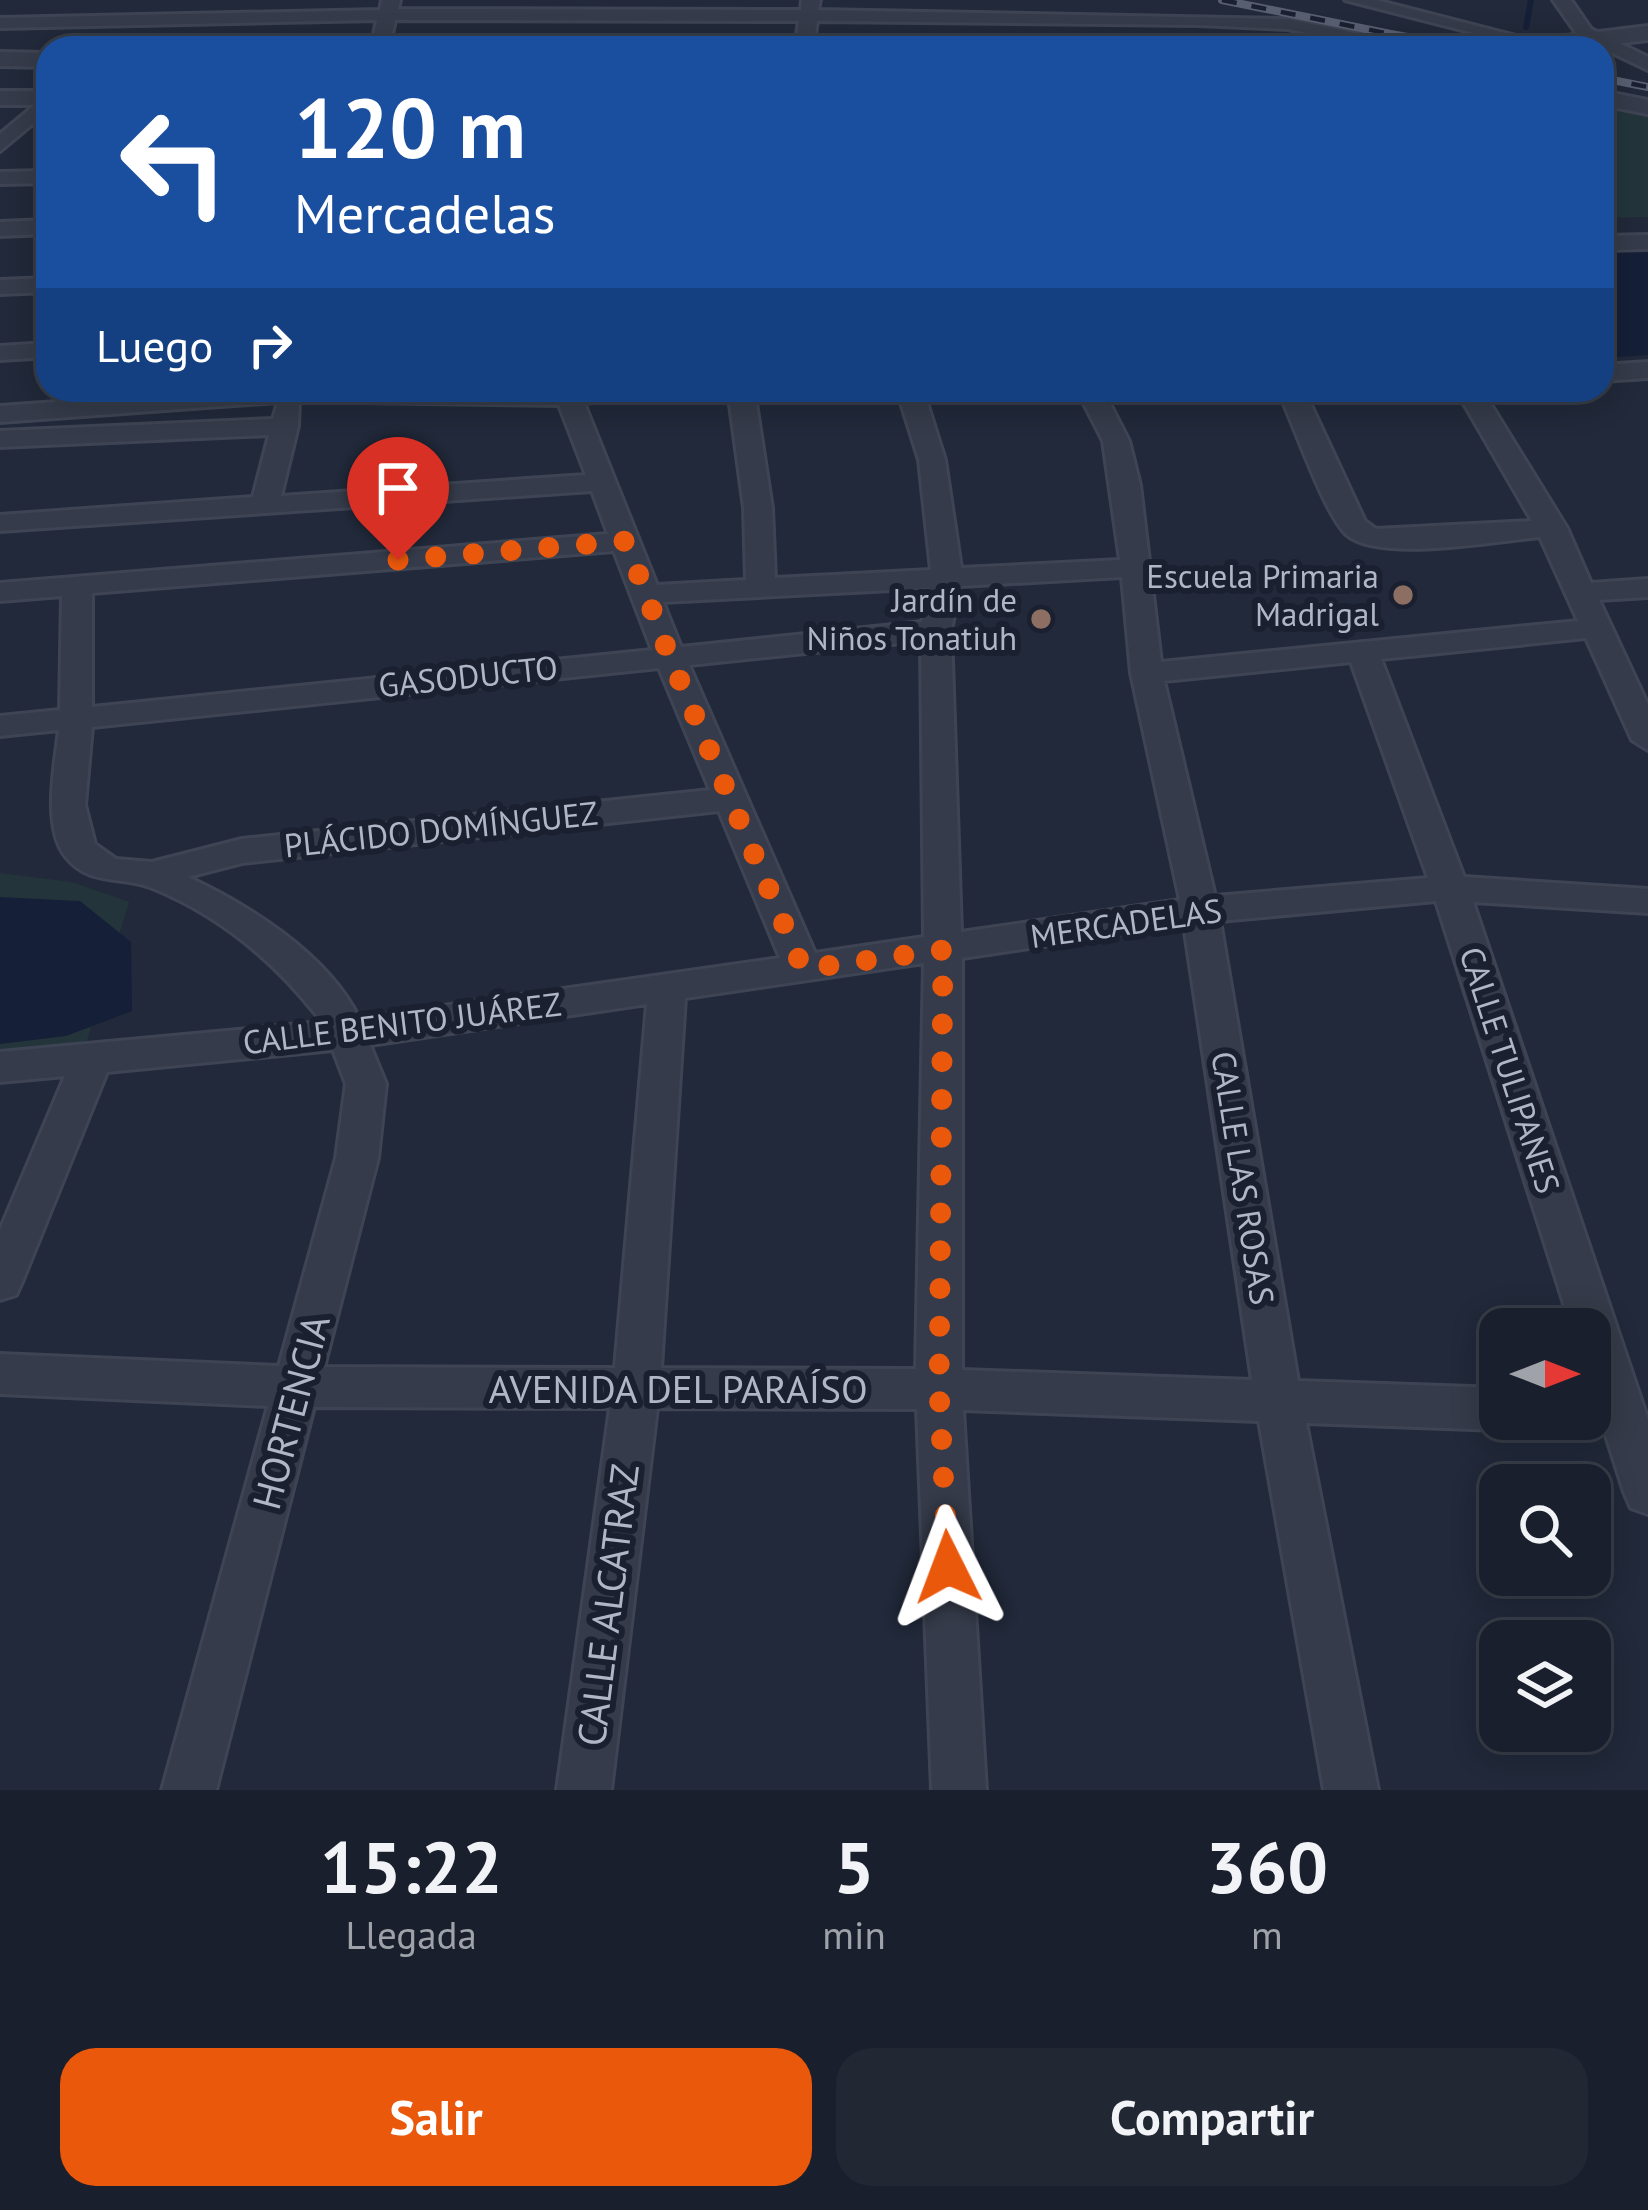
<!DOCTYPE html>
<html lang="es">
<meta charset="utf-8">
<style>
body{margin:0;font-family:"PT Sans",sans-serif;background:#222734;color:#f1f3f6;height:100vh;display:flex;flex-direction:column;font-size:45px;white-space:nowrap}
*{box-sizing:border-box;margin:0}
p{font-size:39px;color:#9fa2a9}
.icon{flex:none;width:66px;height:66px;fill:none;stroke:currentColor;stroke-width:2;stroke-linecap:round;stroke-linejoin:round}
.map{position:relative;height:1790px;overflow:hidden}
.sheet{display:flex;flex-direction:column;background:#191f2c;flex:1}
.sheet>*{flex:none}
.guide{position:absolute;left:36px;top:36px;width:1578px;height:366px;border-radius:36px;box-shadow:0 6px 30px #0003,0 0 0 3px #373d48;background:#1a4fa0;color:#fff;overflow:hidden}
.needle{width:78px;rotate:90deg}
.buttons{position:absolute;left:1479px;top:1308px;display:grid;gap:24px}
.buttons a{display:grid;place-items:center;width:132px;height:132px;border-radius:24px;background:#191f2c;box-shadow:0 6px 30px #0003,0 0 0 3px #373d48;font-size:60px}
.pin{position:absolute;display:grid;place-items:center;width:102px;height:102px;color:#fff;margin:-123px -51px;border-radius:50% 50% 50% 0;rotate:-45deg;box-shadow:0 0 12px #0007}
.pin .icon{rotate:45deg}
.me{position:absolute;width:132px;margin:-66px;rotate:357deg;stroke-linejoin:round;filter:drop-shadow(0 0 9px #0008)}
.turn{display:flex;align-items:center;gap:42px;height:252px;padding:0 60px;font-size:54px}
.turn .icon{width:156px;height:156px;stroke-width:2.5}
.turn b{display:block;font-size:84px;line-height:102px}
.then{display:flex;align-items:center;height:114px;padding:0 60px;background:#0003;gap:24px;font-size:45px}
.eta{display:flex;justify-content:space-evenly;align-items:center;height:204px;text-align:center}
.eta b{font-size:72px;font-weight:700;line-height:84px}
.primary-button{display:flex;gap:24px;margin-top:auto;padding:24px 60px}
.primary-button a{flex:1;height:138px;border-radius:36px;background:#ea580c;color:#fff;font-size:48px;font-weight:700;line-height:138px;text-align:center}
.primary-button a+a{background:#222734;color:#f1f3f6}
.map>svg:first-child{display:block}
</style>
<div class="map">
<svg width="1648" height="1790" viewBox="0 0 1648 1790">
<rect width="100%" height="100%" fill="#21293a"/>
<path fill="#23353b" d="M1602,103L1648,112V217L1602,218Z
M0,873L72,882L129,902L82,1057L0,1061Z"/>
<path fill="#151f37" d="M1648,250V355L1602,358V251Z
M0,897L80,901L131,942L132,1011L66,1036L0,1044Z"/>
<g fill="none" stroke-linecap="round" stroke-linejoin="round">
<path stroke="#151f37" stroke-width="6" d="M1526,27L1531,0"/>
<g stroke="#3e4453" stroke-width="6">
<path id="minor" d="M382,0H400L398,9L801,10L802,0H820L818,10L1288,19L1369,36L1378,31L1446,42L1455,48H1374L1288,29L1197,25L817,21L813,48H795L799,21L395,20L389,48H371L377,20L0,28V18L380,10Z
M1345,0H1376L1547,44L1532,48Z
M1553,0H1571L1591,29L1648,57V70L1579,37Z
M48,94V111L0,151V134Z
M48,171V183L0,184V172Z
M48,220V234L0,236V222Z
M1648,235V249L1602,250V236Z
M48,278V292L0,294V280Z
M48,343V357L0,360V346Z
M1648,362V378L1602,381V365Z
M227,390H649L636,398L584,403L657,585L746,580L744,508L728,390H754L772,508L775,578L931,570L919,460L897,390H923L945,460L961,568L1120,560L1103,441L1077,390H1103L1129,441L1140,485L1161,662L1578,621L1540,537C1497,541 1377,563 1346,534C1324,513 1293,422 1278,390H1304L1365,521L1376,529L1532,521L1456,390H1482L1567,528L1591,583L1648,579V597L1599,600L1648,705V750L1632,740L1586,638L1381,659L1464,877L1648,889V913L1473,902L1648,1420V1514L1631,1508L1624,1492L1590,1385V1329H1572L1436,901L1220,921L1298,1381L1500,1388V1419H1519L1500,1430L1306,1423L1378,1790H1324L1259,1421L963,1410L986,1790H932L917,1409L657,1408L611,1790H557L610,1408L314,1407L216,1790H162L268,1406L0,1394V1354L279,1366L336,1158L346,1084L333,1050L107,1072L22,1282L16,1295L0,1300V1230L65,1076L0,1082V1052L322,1022C276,962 220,915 150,887C120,876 89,886 66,857C42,828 55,764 59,730L0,736V716L60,710L62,596L0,601V583L608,534L592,491L0,531V515L253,497L269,435L0,447V431L273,419L278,402L0,422V406ZM299,401L559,405L586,475L281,496L298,426ZM614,551L652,650L92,707V593ZM1122,577L1131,673L1180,900L961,932L951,630L960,586ZM930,588L922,622L681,647L663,602ZM921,641L924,937L815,953L689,665ZM1351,662L1428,878L1215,896L1164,681ZM659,668L710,790L242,839L152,862L116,859L95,844L85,805L92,727ZM719,811L780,958L359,1018C327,954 250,906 188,877L242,863ZM1184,925L1252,1380L962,1370V958ZM924,963L916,1369L661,1368L685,998ZM647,1004L615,1368L324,1367L378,1158L386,1084L370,1045Z"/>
</g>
<g stroke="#3e4453" stroke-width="6">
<path id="tertiary" d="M1648,26V40L1581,48H1512L1524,41Z
M0,52L48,53V67L0,66Z
M0,91H48V105H0Z
M1602,91L1648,100V114L1602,105Z"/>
</g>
<use href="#minor" fill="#353b4a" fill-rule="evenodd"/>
<use href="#tertiary" fill="#353b4a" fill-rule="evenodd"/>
<g stroke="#575f71" stroke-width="8">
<path id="rail" d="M1222,0L1460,48
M1602,78L1648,87"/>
</g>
<use href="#rail" stroke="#1a202f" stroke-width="4.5" stroke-dasharray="15" stroke-linecap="butt"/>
</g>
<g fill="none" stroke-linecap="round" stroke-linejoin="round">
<path stroke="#ea580c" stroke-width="21" stroke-dasharray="0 37.8" d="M398,560L626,541L669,655L803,969L943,950L939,1389L948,1567"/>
</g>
<g fill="#8d6e63" stroke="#1a202f" stroke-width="4.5">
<circle cx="1403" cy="595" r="12"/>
<circle cx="1041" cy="619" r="12"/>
</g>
<g text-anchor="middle" stroke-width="12" stroke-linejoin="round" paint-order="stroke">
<g font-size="33" fill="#b0b6c6" stroke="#1a202f" text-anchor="end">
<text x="1379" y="588">Escuela Primaria<tspan x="1379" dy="38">Madrigal</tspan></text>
<text x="1017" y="612">Jardín de<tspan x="1017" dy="38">Niños Tonatiuh</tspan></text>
</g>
<g font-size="33" fill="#b0b6c6" stroke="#1a202f">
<text transform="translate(468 676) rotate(-6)" y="12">GASODUCTO</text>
<text transform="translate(441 829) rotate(-6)" y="12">PLÁCIDO DOMÍNGUEZ</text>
<text transform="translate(1126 923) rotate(-8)" y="12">MERCADELAS</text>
<text transform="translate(402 1023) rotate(-7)" y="12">CALLE BENITO JUÁREZ</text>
<text transform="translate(1510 1070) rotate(72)" y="12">CALLE TULIPANES</text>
<text transform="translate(1243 1178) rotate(81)" y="12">CALLE LAS ROSAS</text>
</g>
<g font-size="39" fill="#b0b6c6" stroke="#1a202f">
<text x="678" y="1403">AVENIDA DEL PARAÍSO</text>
<text transform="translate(291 1412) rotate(-75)" y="14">HORTENCIA</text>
<text transform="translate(608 1605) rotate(-83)" y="14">CALLE ALCATRAZ</text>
</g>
</g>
</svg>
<div class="buttons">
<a><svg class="needle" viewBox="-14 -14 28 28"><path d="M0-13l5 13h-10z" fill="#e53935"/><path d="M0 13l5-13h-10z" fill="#9fa2a9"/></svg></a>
<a><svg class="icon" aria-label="search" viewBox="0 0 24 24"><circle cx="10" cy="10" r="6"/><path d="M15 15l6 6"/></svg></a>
<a><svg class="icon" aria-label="layers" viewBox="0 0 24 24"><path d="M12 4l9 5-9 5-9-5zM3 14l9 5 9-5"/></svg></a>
</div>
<div class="pin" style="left:398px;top:560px;background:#d93025"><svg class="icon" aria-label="arrive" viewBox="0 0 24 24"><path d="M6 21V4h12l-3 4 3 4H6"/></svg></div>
<svg class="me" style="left:948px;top:1567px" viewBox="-20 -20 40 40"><path d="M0-17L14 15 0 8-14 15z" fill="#ea580c" stroke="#fff" stroke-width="4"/></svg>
<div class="guide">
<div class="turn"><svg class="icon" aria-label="left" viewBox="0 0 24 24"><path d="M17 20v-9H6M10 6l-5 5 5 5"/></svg><div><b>120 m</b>Mercadelas</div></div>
<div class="then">Luego<svg class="icon" aria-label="right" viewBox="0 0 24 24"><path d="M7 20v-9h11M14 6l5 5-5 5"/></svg></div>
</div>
</div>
<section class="sheet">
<div class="eta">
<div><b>15:22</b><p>Llegada</p></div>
<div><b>5</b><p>min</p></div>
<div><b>360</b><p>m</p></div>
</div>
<div class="primary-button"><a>Salir</a><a>Compartir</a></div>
</section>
